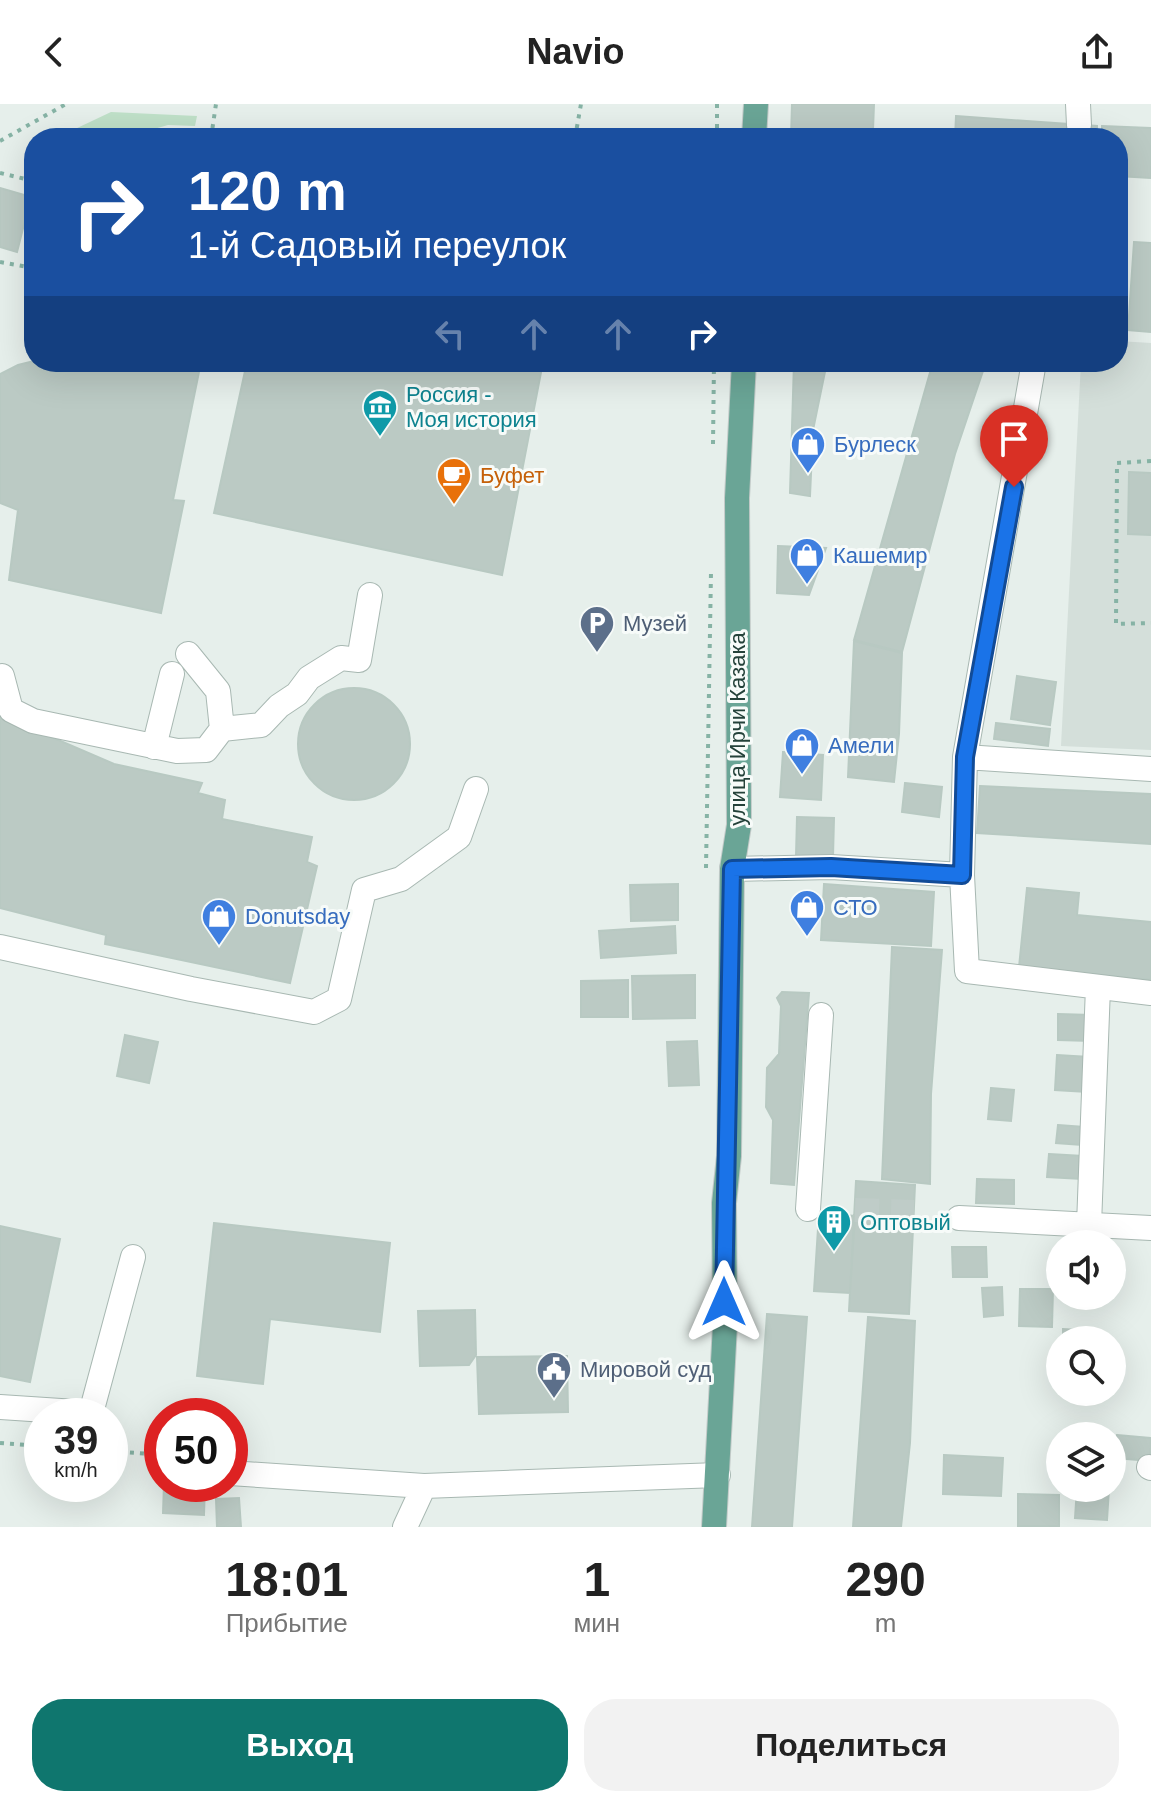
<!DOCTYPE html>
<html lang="ru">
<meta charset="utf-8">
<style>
body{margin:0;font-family:Arial,sans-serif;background:#f2f2f2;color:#222;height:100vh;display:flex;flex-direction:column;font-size:30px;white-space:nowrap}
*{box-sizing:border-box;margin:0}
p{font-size:26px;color:#767676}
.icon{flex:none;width:44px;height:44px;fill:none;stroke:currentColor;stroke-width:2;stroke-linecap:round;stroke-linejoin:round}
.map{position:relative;height:1423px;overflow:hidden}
.details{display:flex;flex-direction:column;background:#fff;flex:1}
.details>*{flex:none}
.guide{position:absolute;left:24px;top:24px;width:1104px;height:244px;border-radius:32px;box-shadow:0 8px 32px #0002;background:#1a4fa0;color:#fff;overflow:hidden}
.controls{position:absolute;left:1046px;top:1126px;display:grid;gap:16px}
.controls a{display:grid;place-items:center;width:80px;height:80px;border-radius:50%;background:#fff;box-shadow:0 8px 32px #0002;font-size:40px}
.speed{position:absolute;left:24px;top:1294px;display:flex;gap:16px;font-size:40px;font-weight:700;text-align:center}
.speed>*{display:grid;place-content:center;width:104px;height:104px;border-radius:50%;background:#fff;box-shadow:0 8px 32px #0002;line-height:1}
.speed small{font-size:20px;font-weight:400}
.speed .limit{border:12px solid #d22;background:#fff;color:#111}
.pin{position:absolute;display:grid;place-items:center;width:68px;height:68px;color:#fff;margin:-82px -34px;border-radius:50% 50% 50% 0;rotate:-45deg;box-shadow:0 0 8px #0007}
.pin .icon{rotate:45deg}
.me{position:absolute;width:88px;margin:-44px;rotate:0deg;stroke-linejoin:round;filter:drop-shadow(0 0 6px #0008)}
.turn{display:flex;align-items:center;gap:28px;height:168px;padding:0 32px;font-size:36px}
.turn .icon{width:104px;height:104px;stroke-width:2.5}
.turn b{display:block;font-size:56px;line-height:68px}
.lanes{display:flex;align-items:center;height:76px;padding:0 32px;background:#0003;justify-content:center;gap:40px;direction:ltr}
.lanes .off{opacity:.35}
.eta{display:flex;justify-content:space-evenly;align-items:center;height:136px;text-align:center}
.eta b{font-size:48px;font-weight:600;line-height:56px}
.primary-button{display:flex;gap:16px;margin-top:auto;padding:16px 32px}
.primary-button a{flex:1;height:92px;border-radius:32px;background:#0f766e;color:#fff;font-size:32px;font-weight:600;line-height:92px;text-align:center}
.primary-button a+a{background:#f2f2f2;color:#222}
header{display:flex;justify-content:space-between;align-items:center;height:104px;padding:0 32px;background:#fff;font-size:36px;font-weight:600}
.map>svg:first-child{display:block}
</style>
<header><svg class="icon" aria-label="back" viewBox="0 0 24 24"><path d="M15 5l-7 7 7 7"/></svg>Navio<svg class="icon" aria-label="share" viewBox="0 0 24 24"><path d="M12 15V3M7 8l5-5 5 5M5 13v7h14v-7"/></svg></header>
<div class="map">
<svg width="1151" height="1423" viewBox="0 0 1151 1423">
<rect width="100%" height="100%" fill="#e6efeb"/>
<path fill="#d4dfda" d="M1118,237L1151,239V646L1061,642L1081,258H1118Z"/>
<path fill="#bfe0c8" d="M111,8L197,12L195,22L168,21L147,27L136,34H56Z"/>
<path fill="#bbcac4" stroke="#b8c9c2" stroke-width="2" d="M792,0H874L873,26L849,25V34H791Z
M956,12L1097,22V34H955Z
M1102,22L1151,24V74L1118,72V34H1102Z
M0,84L31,93L17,148L0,143Z
M1134,138L1151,139V228L1128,226Z
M34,257L201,258L173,396L184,397L161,509L9,476L18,406L0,399V270L18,261Z
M247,258H543L502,471L214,409Z
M794,258H827L813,326L810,392L790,389Z
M933,258H986L955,350L902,548L854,536Z
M1129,368L1151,369V431L1128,430Z
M778,442L826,444L809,491L777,489Z
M854,537L902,549L899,630L894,678L848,673Z
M1017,572L1056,578L1050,621L1011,615Z
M298 640a56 56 0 1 1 112 0a56 56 0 1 1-112 0Z
M0,611L114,660L202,679L198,689L225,696L222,715L312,733L307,758L317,762L290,879L105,840L106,831L0,804Z
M996,619L1050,625L1048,642L994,635Z
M783,648L823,651L821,696L780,693Z
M905,679L942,683L939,713L902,708Z
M980,682L1151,690V740L977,729Z
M797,713L834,714L833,753L796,752Z
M678,780V816L631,817L630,781Z
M824,780L934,788L931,842L821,836Z
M1027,784L1079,789L1077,811L1151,818V876L1019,863Z
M675,822L676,849L601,854L599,827Z
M892,843L942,846L931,990L930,1080L882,1075Z
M695,871V914L633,915L632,872Z
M628,876V913H581V877Z
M782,888L809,889L794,1081L771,1079L773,1016L766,1003L767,964L779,950L781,902L777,894Z
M1058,910L1091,911V937L1058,936Z
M125,931L158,938L149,979L117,972Z
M697,937L699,981L669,982L667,938Z
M1057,951L1089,953L1087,988L1055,986Z
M991,984L1014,986L1011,1017L988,1015Z
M1058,1021L1084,1023L1082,1041L1056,1039Z
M1049,1050L1083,1052L1082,1075L1047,1073Z
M977,1075L1014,1076V1100L976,1099Z
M856,1077L915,1081L909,1210L849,1207Z
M819,1109L855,1112L850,1189L814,1187Z
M214,1119L390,1139L380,1228L270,1215L263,1280L197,1272Z
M0,1122L60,1135L30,1278L0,1272Z
M952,1143H986L987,1173H953Z
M1002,1183L1003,1211L984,1213L982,1184Z
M1020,1185H1053L1052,1223L1019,1222Z
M475,1206L476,1251L469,1261L420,1262L418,1207Z
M767,1210L807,1213L792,1423H752Z
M868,1213L915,1217L910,1339L901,1423H853Z
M1063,1225L1091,1227V1236H1063Z
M567,1252L568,1308L479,1310L477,1253Z
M1117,1331L1151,1334L1150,1357L1115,1354Z
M944,1351L1003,1354L1001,1392L943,1390Z
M164,1380H205L204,1411L163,1409Z
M1077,1384L1109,1385L1107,1416L1075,1414Z
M1018,1390L1059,1391V1422H1018Z
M239,1394L241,1423H217L216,1395Z"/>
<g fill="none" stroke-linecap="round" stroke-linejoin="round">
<path stroke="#bfccc8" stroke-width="24" stroke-dasharray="24 12" stroke-linecap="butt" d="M855,1106L914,1108"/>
<g stroke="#a8b8b2" stroke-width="26">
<path id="minor" d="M1078,0L1079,21
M188,550L218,587L222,625
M2,572L11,606L33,617L177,647L206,646L222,625L261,621L279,602L297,590L309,574L341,554L359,556L370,491
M154,643L172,570
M965,653L1151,665
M732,765L831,763L962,771L967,867L1151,889
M962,771L965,653L1034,258
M0,843L191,885L314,908L339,895L364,786L401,775L459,733L476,685
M808,1105L821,911
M959,1114L1151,1124
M1089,1121L1098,883
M0,1303L91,1309L133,1153
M1149,1363L1151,1364
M230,1369L424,1382L405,1423
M424,1382L718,1371"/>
</g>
<g stroke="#c2cac8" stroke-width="26">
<path id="major" d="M754,34L756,0
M714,1423L725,1221L724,1099L729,1052L732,765L739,721L737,394L744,258"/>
</g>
<path stroke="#86b3a5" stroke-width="4" stroke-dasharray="4 6" stroke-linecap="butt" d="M211,34L216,0
M575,34L581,0
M717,34V0
M0,37L66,0
M0,69L34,77
M0,158L34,164
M713,340L714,258
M1151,357L1117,359L1116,520L1151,519
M706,764L711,468
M0,1339L42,1342
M110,1347L162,1351"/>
<use href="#minor" stroke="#fff" stroke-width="24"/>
<use href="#major" stroke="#6aa596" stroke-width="24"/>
</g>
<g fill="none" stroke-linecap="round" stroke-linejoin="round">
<g stroke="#114b97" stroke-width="20">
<path id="route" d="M724,1198L732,765L831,763L962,771L965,653L1014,383"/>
</g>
<use href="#route" stroke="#1a73e8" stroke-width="14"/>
</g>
<defs>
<g id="museum-pin" transform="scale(1.8)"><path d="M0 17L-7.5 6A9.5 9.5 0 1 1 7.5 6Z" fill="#0f9aa8" stroke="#f7fbf9"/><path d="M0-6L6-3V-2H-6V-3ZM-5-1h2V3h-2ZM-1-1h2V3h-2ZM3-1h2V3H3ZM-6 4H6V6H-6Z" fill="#fff"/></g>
<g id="shop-pin" transform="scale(1.8)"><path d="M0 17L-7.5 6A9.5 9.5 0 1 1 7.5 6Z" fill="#3f7fe0" stroke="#f7fbf9"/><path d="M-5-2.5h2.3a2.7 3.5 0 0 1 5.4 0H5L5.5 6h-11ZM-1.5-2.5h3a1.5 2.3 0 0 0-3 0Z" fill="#fff"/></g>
<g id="cafe-pin" transform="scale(1.8)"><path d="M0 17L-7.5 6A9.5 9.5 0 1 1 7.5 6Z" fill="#e8710a" stroke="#f7fbf9"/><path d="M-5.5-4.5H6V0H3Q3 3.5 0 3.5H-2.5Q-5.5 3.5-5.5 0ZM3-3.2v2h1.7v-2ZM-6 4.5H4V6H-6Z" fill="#fff"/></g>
<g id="parking-pin" transform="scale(1.8)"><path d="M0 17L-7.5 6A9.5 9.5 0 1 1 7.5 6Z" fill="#5c6f8a" stroke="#f7fbf9"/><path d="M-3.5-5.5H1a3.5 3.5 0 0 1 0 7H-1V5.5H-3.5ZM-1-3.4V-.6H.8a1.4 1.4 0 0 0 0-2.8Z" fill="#fff"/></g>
<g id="building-pin" transform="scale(1.8)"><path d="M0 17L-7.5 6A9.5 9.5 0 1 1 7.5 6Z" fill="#0f9aa8" stroke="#f7fbf9"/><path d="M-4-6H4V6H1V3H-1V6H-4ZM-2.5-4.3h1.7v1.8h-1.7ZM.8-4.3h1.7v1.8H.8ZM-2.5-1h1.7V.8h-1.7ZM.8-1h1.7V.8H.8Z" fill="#fff"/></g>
<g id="civic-pin" transform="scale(1.8)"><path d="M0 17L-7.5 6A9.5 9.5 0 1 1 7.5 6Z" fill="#5c6f8a" stroke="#f7fbf9"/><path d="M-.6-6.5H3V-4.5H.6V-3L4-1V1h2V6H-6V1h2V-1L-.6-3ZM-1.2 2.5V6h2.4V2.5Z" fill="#fff"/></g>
</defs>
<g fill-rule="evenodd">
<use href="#museum-pin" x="380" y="303"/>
<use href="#shop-pin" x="808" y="340"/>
<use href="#cafe-pin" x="454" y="371"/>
<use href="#shop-pin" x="807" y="451"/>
<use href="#parking-pin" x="597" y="519"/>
<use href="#shop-pin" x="802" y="641"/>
<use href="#shop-pin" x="807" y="803"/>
<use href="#shop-pin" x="219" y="812"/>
<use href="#building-pin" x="834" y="1118"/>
<use href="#civic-pin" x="554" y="1265"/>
</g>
<g text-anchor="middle" stroke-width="6" stroke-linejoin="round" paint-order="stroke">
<g font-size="22" fill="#0d838f" stroke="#f7fbf9" text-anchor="start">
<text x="406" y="298">Россия -<tspan x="406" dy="25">Моя история</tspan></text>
<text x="860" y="1126">Оптовый</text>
</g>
<g font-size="22" fill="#366cbe" stroke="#f7fbf9" text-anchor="start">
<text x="834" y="348">Бурлеск</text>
<text x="833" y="459">Кашемир</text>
<text x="828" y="649">Амели</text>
<text x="833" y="811">СТО</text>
<text x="245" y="820">Donutsday</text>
</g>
<g font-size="22" fill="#c56008" stroke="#f7fbf9" text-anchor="start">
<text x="480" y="379">Буфет</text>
</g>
<g font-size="22" fill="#4e5e75" stroke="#f7fbf9" text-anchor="start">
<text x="623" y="527">Музей</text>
<text x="580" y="1273">Мировой суд</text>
</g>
<g font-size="22" fill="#24423a" stroke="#f7fbf9">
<text transform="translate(737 625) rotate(-90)" y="8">улица Ирчи Казака</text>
</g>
</g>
</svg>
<div class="controls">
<a><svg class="icon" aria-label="sound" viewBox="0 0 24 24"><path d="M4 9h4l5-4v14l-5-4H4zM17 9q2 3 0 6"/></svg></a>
<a><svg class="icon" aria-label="search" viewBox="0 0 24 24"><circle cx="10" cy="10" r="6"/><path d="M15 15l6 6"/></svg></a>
<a><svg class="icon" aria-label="layers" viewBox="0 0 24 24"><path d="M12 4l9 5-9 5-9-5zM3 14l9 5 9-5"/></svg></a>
</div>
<div class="speed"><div>39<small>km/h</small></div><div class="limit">50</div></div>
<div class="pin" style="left:1014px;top:383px;background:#d93025"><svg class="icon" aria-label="arrive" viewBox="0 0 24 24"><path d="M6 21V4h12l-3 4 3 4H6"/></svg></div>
<svg class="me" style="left:724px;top:1198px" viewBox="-20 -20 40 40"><path d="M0-17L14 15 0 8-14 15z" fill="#1a73e8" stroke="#fff" stroke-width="4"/></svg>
<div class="guide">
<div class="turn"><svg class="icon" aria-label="right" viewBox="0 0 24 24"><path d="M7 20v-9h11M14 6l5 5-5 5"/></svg><div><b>120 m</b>1-й Садовый переулок</div></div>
<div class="lanes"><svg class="icon off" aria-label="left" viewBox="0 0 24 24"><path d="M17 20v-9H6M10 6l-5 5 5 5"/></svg><svg class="icon off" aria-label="ahead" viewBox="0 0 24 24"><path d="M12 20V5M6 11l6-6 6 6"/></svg><svg class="icon off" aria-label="ahead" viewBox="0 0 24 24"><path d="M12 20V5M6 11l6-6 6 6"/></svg><svg class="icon" aria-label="right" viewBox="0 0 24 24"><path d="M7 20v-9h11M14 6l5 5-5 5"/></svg></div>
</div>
</div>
<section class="details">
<div class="eta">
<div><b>18:01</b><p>Прибытие</p></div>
<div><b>1</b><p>мин</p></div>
<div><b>290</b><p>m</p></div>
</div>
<div class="primary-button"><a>Выход</a><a>Поделиться</a></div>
</section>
